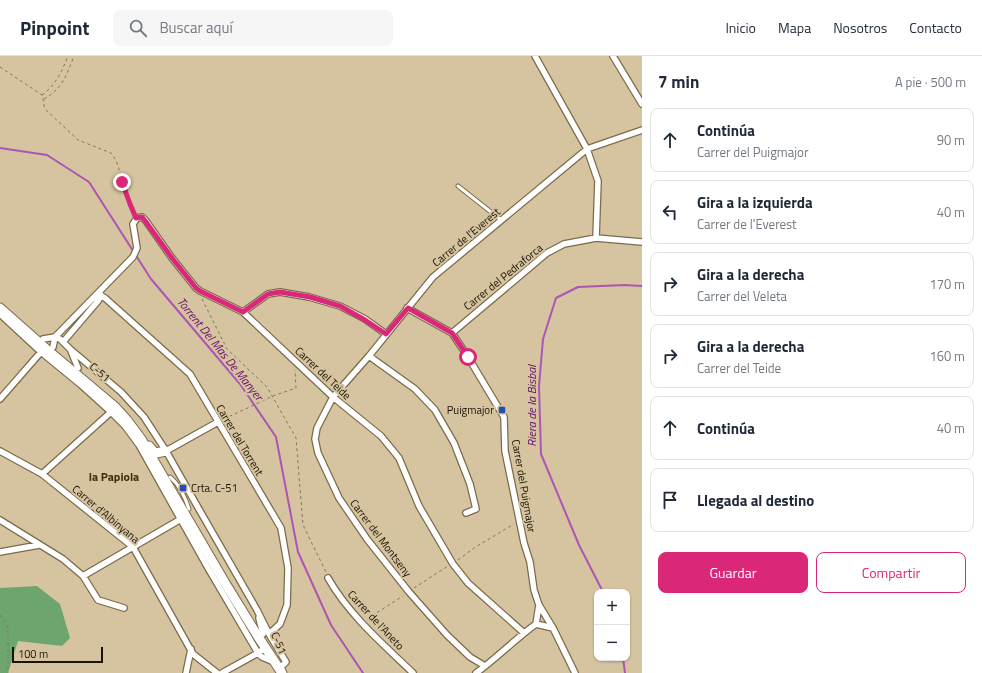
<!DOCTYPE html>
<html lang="es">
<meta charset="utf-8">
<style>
body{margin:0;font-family:"Titillium Web",sans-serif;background:#f6f6f7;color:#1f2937}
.controls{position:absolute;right:12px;bottom:12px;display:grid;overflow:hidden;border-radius:8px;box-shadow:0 1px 3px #0004}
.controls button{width:36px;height:36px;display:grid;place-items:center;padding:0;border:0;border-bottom:1px solid #e0e1e3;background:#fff;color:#1f2937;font:20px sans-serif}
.scale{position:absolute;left:12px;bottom:10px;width:91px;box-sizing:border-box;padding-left:4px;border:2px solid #1a1306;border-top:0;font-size:11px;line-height:14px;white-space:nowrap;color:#1a1306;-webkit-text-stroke:3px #d6c4a0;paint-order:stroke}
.stop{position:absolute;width:12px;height:12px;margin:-9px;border:3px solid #db2777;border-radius:50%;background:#fff}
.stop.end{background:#db2777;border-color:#fff;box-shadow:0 1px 4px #0008}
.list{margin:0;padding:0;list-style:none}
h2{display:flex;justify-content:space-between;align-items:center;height:52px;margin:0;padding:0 16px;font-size:17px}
h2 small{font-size:13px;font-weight:400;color:#747a83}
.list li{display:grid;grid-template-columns:26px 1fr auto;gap:12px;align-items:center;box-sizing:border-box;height:64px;margin:0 8px 8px;padding:0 8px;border:1px solid #e0e1e3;border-radius:8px}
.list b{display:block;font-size:15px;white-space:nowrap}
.list p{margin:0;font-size:13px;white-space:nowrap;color:#747a83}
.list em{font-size:13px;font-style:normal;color:#747a83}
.actions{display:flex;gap:8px;padding:12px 16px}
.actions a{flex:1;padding:9px 0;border:1px solid #db2777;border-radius:8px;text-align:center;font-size:14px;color:#db2777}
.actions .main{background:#db2777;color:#fff}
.icon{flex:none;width:22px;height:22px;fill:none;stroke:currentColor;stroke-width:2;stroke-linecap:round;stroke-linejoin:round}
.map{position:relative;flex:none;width:642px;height:617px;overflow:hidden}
header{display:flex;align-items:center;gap:24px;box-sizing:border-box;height:56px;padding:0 20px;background:#fff;border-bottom:1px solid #e0e1e3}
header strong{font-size:19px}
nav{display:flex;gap:22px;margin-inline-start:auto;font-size:14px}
.search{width:280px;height:36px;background:#f6f6f7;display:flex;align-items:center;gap:10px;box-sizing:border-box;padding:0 14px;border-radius:8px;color:#747a83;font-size:15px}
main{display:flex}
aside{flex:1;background:#fff}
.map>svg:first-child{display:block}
.green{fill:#6ca66e}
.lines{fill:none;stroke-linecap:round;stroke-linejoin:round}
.stream{stroke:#ad55b4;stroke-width:2}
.service-casing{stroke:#7b6b4a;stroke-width:5}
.minor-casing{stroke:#7b6b4a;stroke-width:8}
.primary-casing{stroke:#7b6b4a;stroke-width:11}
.path{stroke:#83765c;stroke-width:1;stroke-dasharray:3 3;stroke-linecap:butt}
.service{stroke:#fff;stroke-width:3}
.minor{stroke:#fff;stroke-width:5.5}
.primary{stroke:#fff;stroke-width:9}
.route{stroke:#db2777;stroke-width:5}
.poi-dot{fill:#234bb9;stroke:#d6c4a0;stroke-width:1.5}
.labels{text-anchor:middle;stroke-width:4;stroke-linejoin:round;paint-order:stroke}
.street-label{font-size:11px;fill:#1a1306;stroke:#d6c4a0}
.poi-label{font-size:11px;fill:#1a1306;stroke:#d6c4a0;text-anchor:end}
.water-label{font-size:12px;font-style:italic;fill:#640f6b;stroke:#d6c4a0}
.neighbourhood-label{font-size:12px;font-weight:bold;fill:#3d2e0d;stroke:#d6c4a0}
</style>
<header>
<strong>Pinpoint</strong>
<div class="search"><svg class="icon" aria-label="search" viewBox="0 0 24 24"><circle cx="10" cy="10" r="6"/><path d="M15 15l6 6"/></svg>Buscar aquí</div>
<nav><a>Inicio</a><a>Mapa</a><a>Nosotros</a><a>Contacto</a></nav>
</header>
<main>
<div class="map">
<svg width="642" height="617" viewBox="0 0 642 617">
<rect width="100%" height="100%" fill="#d6c4a0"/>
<path class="green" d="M37 530 60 548 70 582 62 590 18 585 8 617H0V532Z"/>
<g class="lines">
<path class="stream" d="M0 92 47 99 89 126 151 223 240 328 276 381 298 496 331 569 363 617
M603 536 579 489 541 398 539 330 543 283 556 242 578 231 625 229 642 230
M623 602 625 617"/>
<g class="service-casing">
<path id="service" d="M458 130 501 164
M170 421C180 429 185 441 189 453"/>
</g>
<g class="minor-casing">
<path id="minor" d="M535 0 587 93 598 125 596 182
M613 0 642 48
M94 242 101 240 105 242 190 318 281 472 288 512 287 549 280 568 269 578
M407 252 452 277 468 301 504 361 505 395 524 487 530 506 534 534 539 549 553 572 575 617
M243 256 268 238 280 236 309 241 340 250 365 263 386 278
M0 258 41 296 80 328 111 356 125 370 139 389 208 512 258 597 262 601 274 606
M452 277 547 197 564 188 596 182 642 186
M55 281 133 201 137 192 133 168 137 162 142 161 146 165 172 202 196 232 200 235 243 256 333 341 381 380 399 402 419 450 453 508 468 527 524 577
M43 283 55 281 60 283 70 293 121 336 144 361 166 395 200 455 257 554 269 578 286 606 280 612
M63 286 98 245 101 239
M53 291 55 281
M71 295 78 312
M369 300 415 333 435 354 454 387 470 428 476 453 466 457
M0 343 41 296
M0 395 42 418 133 491 193 598 217 617
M166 395 218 366
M42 418 111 356
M0 464 63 503 83 520 98 544 124 552
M0 496 39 489
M83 520 181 463
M328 522C349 559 383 588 413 617
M259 562 263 578
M536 568 553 572
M485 610 470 601 447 579 409 536 367 483 339 442 318 397 315 383 317 372 333 341 369 300 433 221 587 93 642 74
M186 617 191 593
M222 617 258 597 265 592
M476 617C497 602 515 583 536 568L539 549"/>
</g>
<g class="primary-casing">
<path id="primary" d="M0 252 52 298 115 351 126 363 141 383 225 527 257 579 282 617
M149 390 153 395 156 397 166 395"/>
</g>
<path class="path" d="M0 11 42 39C44 44 43 48 45 53L78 84 111 97 116 104 130 148 134 158
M42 39C56 29 62 15 68 0
M44 43C63 32 66 20 74 0
M202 243 227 293 267 331 296 382 303 469 326 516
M224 363 273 340 296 332 295 314
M458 504 474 492 514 468
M414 532 448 510
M0 559 8 571V617
M367 563 403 540"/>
<use href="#service" class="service"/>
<use href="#minor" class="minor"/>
<use href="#primary" class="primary"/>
</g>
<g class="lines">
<path class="route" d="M122 126 130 148 136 162 142 161 146 166 172 202 196 232 200 235 243 256 268 238 280 236 310 241 340 250 365 264 386 278 408 252 452 277 468 301"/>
</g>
<g class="poi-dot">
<rect x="498" y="350" width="8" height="8" rx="2"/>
<rect x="179" y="428" width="8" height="8" rx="2"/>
</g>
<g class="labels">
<g class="street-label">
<text transform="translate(466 181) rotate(-40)" y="4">Carrer de l'Everest</text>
<text transform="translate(503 221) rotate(-39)" y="4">Carrer del Pedraforca</text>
<text transform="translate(100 316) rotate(40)" y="4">C-51</text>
<text transform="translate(323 317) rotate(43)" y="4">Carrer del Teide</text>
<text transform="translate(240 384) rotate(59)" y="4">Carrer del Torrent</text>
<text transform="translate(524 430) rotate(80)" y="4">Carrer del Puigmajor</text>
<text transform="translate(106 458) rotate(40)" y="4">Carrer d'Albinyana</text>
<text transform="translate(381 482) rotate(53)" y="4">Carrer del Montseny</text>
<text transform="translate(376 564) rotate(47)" y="4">Carrer de l'Aneto</text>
<text transform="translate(279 587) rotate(67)" y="4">C-51</text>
</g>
<g class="poi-label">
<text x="494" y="358">Puigmajor</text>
<text x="191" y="436" text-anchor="start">Crta. C-51</text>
</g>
<g class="water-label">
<text transform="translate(220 293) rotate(51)" y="4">Torrent Del Mas De Manyer</text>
<text transform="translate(532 350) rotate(-90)" y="4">Riera de la Bisbal</text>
</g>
<g class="neighbourhood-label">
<text x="114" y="425">la Papiola</text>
</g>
</g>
</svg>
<div class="controls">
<button>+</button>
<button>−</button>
</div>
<div class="scale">100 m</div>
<div class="stop" style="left:468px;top:301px"></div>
<div class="stop end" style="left:122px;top:126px"></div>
</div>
<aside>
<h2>7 min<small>A pie · 500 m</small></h2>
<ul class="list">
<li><svg class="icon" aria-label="ahead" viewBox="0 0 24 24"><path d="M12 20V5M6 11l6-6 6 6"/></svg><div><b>Continúa</b><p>Carrer del Puigmajor</p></div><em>90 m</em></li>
<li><svg class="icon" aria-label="left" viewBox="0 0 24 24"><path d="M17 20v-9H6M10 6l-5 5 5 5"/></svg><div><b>Gira a la izquierda</b><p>Carrer de l'Everest</p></div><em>40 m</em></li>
<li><svg class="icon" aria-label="right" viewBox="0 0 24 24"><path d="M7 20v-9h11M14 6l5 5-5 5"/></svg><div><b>Gira a la derecha</b><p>Carrer del Veleta</p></div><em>170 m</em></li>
<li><svg class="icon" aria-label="right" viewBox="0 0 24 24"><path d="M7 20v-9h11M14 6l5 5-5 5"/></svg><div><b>Gira a la derecha</b><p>Carrer del Teide</p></div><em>160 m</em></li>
<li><svg class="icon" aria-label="ahead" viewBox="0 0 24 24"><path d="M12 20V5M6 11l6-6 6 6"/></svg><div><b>Continúa</b></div><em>40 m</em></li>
<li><svg class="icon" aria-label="arrive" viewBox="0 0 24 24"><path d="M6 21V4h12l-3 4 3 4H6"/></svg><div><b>Llegada al destino</b></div></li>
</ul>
<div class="actions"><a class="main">Guardar</a><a>Compartir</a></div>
</aside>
</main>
